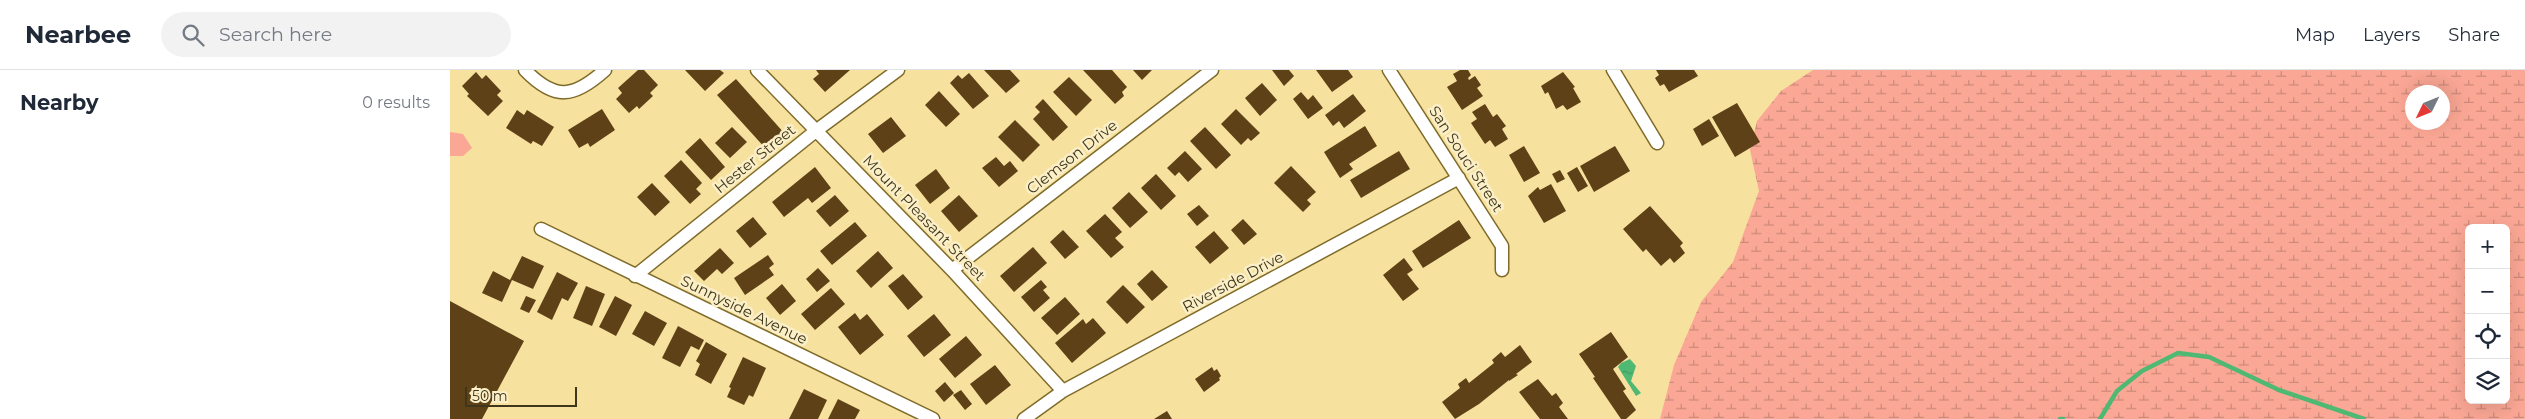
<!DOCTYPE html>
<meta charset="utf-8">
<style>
body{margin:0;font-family:Montserrat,sans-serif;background:#f2f2f3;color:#1f2937}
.controls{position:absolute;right:15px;bottom:15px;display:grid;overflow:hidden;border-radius:8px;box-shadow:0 5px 20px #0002}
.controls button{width:45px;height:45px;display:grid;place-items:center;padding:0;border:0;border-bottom:1px solid #e0e1e3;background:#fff;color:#1f2937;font:25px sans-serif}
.compass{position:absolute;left:1955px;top:15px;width:45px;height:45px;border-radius:50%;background:#fff;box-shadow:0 5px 20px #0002;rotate:227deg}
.scale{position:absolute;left:15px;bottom:12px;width:112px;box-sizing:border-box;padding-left:5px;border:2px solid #3f361b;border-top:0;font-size:14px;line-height:18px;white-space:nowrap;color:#3f361b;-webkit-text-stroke:4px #fbefc8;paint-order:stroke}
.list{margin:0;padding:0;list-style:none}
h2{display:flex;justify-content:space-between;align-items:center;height:65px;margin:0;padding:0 20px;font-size:21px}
h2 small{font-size:16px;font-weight:400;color:#747a83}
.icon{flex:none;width:28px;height:28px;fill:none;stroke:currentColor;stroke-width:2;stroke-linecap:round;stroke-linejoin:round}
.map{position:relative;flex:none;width:2075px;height:349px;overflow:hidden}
header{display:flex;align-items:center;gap:30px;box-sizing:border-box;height:70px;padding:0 25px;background:#fff;border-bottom:1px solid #e0e1e3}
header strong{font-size:24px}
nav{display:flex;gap:28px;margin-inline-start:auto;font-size:18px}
.search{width:350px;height:45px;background:#f2f2f3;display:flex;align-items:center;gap:12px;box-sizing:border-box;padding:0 18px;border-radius:28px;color:#747a83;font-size:19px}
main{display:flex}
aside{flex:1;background:#fff}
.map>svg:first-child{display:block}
.green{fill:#fba795}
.wetland{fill:url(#wetland-marsh);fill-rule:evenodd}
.water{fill:url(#water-ripples)}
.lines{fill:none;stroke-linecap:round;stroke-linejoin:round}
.stream{stroke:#4fb873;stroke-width:4.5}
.building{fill:#5e4117}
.street-casing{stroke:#7f6b2a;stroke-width:15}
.street{stroke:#fff;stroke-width:12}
.labels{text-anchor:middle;stroke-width:5;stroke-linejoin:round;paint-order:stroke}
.street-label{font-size:15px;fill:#3f361b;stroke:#fbefc8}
</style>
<header>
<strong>Nearbee</strong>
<div class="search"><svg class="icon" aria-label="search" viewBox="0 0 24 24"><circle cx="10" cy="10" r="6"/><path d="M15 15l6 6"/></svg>Search here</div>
<nav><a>Map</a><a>Layers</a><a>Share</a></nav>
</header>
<main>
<aside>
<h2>Nearby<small>0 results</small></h2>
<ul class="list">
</ul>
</aside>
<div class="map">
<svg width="2075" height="349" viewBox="0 0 2075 349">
<defs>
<pattern id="wetland-marsh" width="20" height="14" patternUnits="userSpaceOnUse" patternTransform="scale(1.25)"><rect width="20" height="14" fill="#fba795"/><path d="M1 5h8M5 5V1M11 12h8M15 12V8" fill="none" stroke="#cd8979"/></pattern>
<pattern id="water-ripples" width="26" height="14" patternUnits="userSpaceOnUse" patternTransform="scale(1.25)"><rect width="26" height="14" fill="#4fb873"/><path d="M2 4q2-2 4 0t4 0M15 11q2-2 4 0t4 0" fill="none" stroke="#43965e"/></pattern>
</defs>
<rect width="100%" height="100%" fill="#f6e19e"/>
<path class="green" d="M0 62 13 64 22 78 13 86H0Z"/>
<path class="wetland" d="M1363 0H2075V349H1210L1224 295 1251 232 1283 192 1309 121 1300 80 1307 51 1331 21ZM1962 22H1992V52H1962ZM2019 158H2056V330H2019Z"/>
<path class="water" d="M1180 289 1186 296 1181 311 1191 323 1186 326 1168 297 1171 293Z"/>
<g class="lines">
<path class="stream" d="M1610 349H1613
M1650 349 1667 321 1692 301 1728 283 1759 287 1829 320 1914 349"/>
</g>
<path class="building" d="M188 0H194L208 15 200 23 203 26 189 39 187 36 179 43 166 29 172 23 168 18Z
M235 0H270L274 3 255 21Z
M366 0H400L375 22 363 9 369 4Z
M534 0H560L570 11 556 23Z
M633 0H662L677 17 672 22 674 26 665 34Z
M683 0H702L692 10Z
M822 0H839L844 6 834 16Z
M866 0H898L903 7 882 22Z
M1010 0H1018L1021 5 1018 8 1019 10 1025 6 1031 15 1027 18 1033 26 1012 40 997 17 1007 11 1003 4Z
M1206 0H1244L1248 6 1219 22 1214 14 1210 16 1205 8 1209 5Z
M26 2 32 9 36 5 51 21 47 25 53 31 38 46 17 26 19 24 12 16Z
M1113 2 1125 17 1123 18 1131 32 1117 40 1113 35 1106 39 1098 22 1095 24 1091 16Z
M519 3 539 26 523 39 500 13 508 5 512 9Z
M619 7 642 30 626 46 603 22Z
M286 9 335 64 317 80 267 25Z
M812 13 827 30 810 46 795 28Z
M489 21 510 44 496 57 475 35Z
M851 22 858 30 863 25 873 38 858 49 843 29Z
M903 24 916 41 894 58 889 51 883 56 875 45Z
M593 29 618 57 603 71 583 49 590 42 585 37Z
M1287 33 1310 72 1285 87 1262 47Z
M1035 34 1043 47 1047 44 1056 56 1052 59 1058 69 1045 77 1040 70 1035 74 1021 53 1027 49 1022 42Z
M152 39 165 60 140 77 138 73 129 78 118 60Z
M786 39 810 63 801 71 798 68 791 75 771 54Z
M67 40 74 45 77 40 104 57 92 76 83 71 81 74 56 58Z
M441 47 456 66 433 83 418 64Z
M1259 49 1269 66 1252 76 1243 59Z
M565 50 590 75 573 92 548 67Z
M915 56 927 76 899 94 903 99 890 108 874 82Z
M282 57 297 72 280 88 265 73Z
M755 57 781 85 766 99 740 71Z
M250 68 275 97 261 110 235 82Z
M1074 76 1090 103 1074 112 1059 85Z
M1165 76 1180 101 1144 122 1130 96Z
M735 81 752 99 738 112 729 102 725 106 717 98Z
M949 81 960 99 911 128 900 110Z
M546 87 554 96 560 91 568 101 549 117 532 98Z
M231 90 252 113 246 119 251 124 240 134 214 106Z
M841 96 866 122 857 130 861 134 853 142 824 113Z
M365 97 381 118 362 133 358 128 334 147 322 132Z
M1127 97 1138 116 1128 122 1117 103Z
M486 99 500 118 480 134 465 115Z
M1110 100 1115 109 1107 113 1102 104Z
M706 104 726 126 711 140 691 118Z
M202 113 220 132 205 146 187 127Z
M1101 114 1116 141 1094 153 1078 126 1088 117 1090 120Z
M679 122 698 142 680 158 662 138Z
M385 125 399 141 380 157 366 141Z
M509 125 528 146 509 162 491 141Z
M749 135 759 146 747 156 737 144Z
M1200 136 1233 173 1230 176 1235 183 1224 193 1220 188 1211 196 1196 179 1193 182 1173 159Z
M655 144 672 162 665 168 674 177 661 188 636 161Z
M303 147 317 164 300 178 286 161Z
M793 149 807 164 794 175 781 160Z
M1009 150 1021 168 973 198 962 181Z
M405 152 417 166 382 195 370 181Z
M613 160 629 177 615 189 600 172Z
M764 161 779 178 760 194 745 177Z
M583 177 597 193 564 222 550 206Z
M270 178 284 193 272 204 267 199 254 211 244 201Z
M428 181 443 198 421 218 406 201Z
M318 185 324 194 319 198 324 205 295 225 284 208Z
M72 186 94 196 83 219 62 210 52 232 32 223 43 201 60 210Z
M954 188 963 200 957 204 969 219 953 231 933 205Z
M368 198 380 211 367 222 356 209Z
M702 200 718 217 702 231 687 214Z
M107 202 128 213 118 231 112 228 102 250 87 242Z
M453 204 473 227 458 240 438 216Z
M591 210 597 217 593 220 600 228 584 242 571 227Z
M332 214 346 231 330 245 316 228Z
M673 215 695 237 677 254 656 232Z
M136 216 155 224 142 256 123 248Z
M381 218 395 234 365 260 351 244Z
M76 226 86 230 79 243 70 239Z
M165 226 182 235 166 266 149 257Z
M615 227 630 244 607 265 591 248Z
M0 231 74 271 32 349H0Z
M195 241 217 253 204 276 182 264Z
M405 243 410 250 417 244 434 265 410 285 388 257Z
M484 244 501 265 474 287 457 266Z
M643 248 656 263 622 293 605 273 633 249 636 254Z
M228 256 254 270 249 280 241 276 230 297 212 288Z
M1161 262 1178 287 1163 299 1176 319 1173 321 1186 340 1176 349H1171L1143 308 1145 307 1129 284Z
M516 266 532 285 505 308 489 289Z
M256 272 277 284 261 314 245 305 250 294 246 291Z
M1070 275 1082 292 1066 304 1068 305 1059 311V310L1029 334 1005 349 992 332 1010 318 1008 314 1016 308 1019 313 1044 293 1042 290 1051 282 1055 287Z
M293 287 316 298 303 327 299 325 294 335 277 327 281 318 279 317Z
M545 295 561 315 536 335 520 314Z
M762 297 764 301 767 299 771 306 769 308 770 310 754 322 745 309Z
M1088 309 1102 326 1106 323 1113 333 1109 337 1118 349H1090L1069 322Z
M495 312 504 323 494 332 485 321Z
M354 319 377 330 368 349H339Z
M511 320 522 334 515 340 503 325Z
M388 329 410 340 405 349H378Z
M717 341 722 349H704Z"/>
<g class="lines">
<g class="street-casing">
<path id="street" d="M75 0C105 31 124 28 155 0
M307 0 502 200 613 321
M939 0 1052 176V200
M1163 0 1207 73
M91 159 483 349
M502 200 762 0
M185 206 367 60 448 0
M574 349 613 321 1009 108"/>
</g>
<use href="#street" class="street"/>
</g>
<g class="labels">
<g class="street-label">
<text transform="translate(622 87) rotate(-38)" y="5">Clemson Drive</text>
<text transform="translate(305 89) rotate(-39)" y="5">Hester Street</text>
<text transform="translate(1016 89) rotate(57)" y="5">San Souci Street</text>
<text transform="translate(474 148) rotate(46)" y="5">Mount Pleasant Street</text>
<text transform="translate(783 212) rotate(-28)" y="5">Riverside Drive</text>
<text transform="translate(294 240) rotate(26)" y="5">Sunnyside Avenue</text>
</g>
</g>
</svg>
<div class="controls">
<button>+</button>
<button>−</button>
<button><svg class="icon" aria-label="locate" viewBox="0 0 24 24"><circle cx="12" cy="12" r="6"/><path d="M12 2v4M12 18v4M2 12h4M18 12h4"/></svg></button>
<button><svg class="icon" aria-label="layers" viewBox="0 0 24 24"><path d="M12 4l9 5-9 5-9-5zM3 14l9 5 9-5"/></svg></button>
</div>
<svg class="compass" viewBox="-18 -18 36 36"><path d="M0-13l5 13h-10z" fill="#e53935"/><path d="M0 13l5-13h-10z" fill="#747a83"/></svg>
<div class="scale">50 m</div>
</div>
</main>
